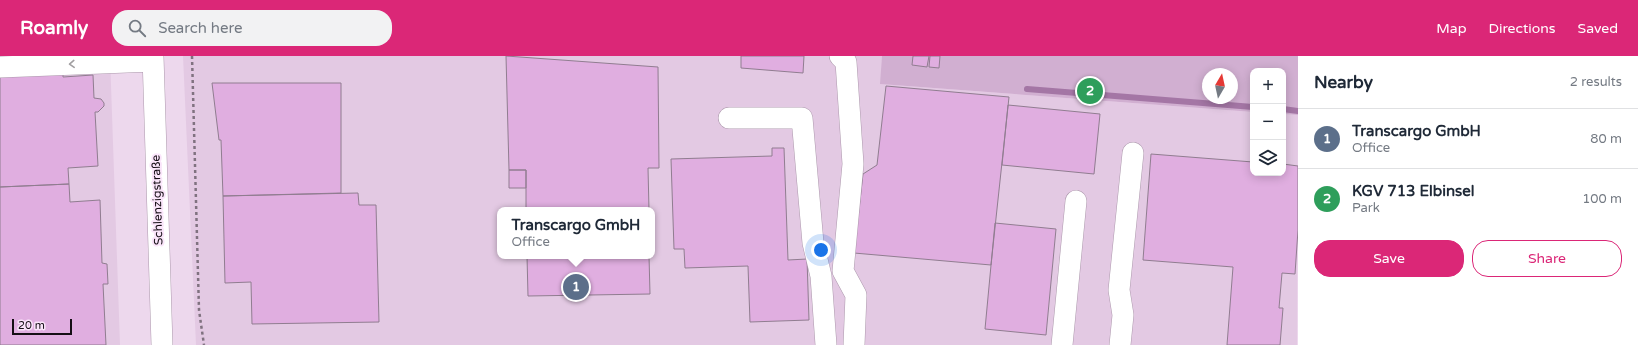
<!DOCTYPE html>
<meta charset="utf-8">
<style>
body{margin:0;font-family:"Varela Round",sans-serif;background:#f2f2f3;color:#1f2937}
.controls{position:absolute;right:12px;top:12px;display:grid;overflow:hidden;border-radius:8px;box-shadow:0 2px 10px #0003}
.controls button{width:36px;height:36px;display:grid;place-items:center;padding:0;border:0;border-bottom:1px solid #e0e1e3;background:#fff;color:#1f2937;font:20px sans-serif}
.compass{position:absolute;left:1202px;top:12px;width:36px;height:36px;border-radius:50%;background:#fff;box-shadow:0 2px 10px #0003;rotate:9deg}
.scale{position:absolute;left:12px;bottom:10px;width:60px;box-sizing:border-box;padding-left:4px;border:2px solid #150e15;border-top:0;font-size:11px;line-height:14px;white-space:nowrap;color:#150e15;-webkit-text-stroke:3px #fae5fa;paint-order:stroke}
.you{position:absolute;left:821px;top:194px;width:14px;height:14px;margin:-10px;border:3px solid #fff;border-radius:50%;background:#1a73e8;box-shadow:0 0 0 6px #1a73e833}
.badge{display:grid;place-items:center;width:26px;height:26px;border-radius:50%;background:#db2777;color:#fff;font-size:13px;font-weight:700}
.pin{position:absolute;translate:-50% -50%;border:2px solid #fff;box-shadow:0 1px 4px #0006}
.popup{position:absolute;left:497px;top:151px;width:158px;height:52px;box-sizing:border-box;display:grid;place-content:center;border-radius:8px;background:#fff;filter:drop-shadow(0 1px 3px #0005);font-size:13px;white-space:nowrap;color:#747a83}
.popup b{font-size:15px;color:#1f2937}
.popup::after{content:'';position:absolute;left:50%;top:100%;margin-left:-8px;border:8px solid transparent;border-top-color:#fff}
.list{margin:0;padding:0;list-style:none}
h2{display:flex;justify-content:space-between;align-items:center;height:52px;margin:0;padding:0 16px;font-size:17px}
h2 small{font-size:13px;font-weight:400;color:#747a83}
.list li{display:grid;grid-template-columns:26px 1fr auto;gap:12px;align-items:center;box-sizing:border-box;height:60px;padding:0 16px;border-top:1px solid #e0e1e3}
.list b{display:block;font-size:15px;white-space:nowrap}
.list p{margin:0;font-size:13px;white-space:nowrap;color:#747a83}
.list em{font-size:13px;font-style:normal;color:#747a83}
.actions{display:flex;gap:8px;padding:12px 16px}
.actions a{flex:1;padding:9px 0;border:1px solid #db2777;border-radius:16px;text-align:center;font-size:14px;color:#db2777}
.actions .main{background:#db2777;color:#fff}
.icon{flex:none;width:22px;height:22px;fill:none;stroke:currentColor;stroke-width:2;stroke-linecap:round;stroke-linejoin:round}
.map{position:relative;flex:none;width:1298px;height:289px;overflow:hidden}
header{display:flex;align-items:center;gap:24px;box-sizing:border-box;height:56px;padding:0 20px;background:#db2777;color:#fff}
header strong{font-size:19px}
nav{display:flex;gap:22px;margin-inline-start:auto;font-size:14px}
.search{width:280px;height:36px;background:#f2f2f3;display:flex;align-items:center;gap:10px;box-sizing:border-box;padding:0 14px;border-radius:16px;color:#747a83;font-size:15px}
main{display:flex}
aside{flex:1;background:#fff}
.map>svg:first-child{display:block}
.built{fill:#e3c9e3;fill-rule:evenodd}
.green{fill:#d1afd1;fill-rule:evenodd}
.lines{fill:none;stroke-linecap:round;stroke-linejoin:round}
.stream{stroke:#a476a5;stroke-width:6}
.building{fill:#e0aee0;stroke:#907d90}
.minor-casing{stroke:#ac98ac;stroke-width:22}
.path{stroke:#807280;stroke-width:2.5;stroke-dasharray:3 3;stroke-linecap:butt}
.minor{stroke:#fff;stroke-width:21}
.oneway{stroke:#a19fa1}
.labels{text-anchor:middle;stroke-width:4;stroke-linejoin:round;paint-order:stroke}
.street-label{font-size:12px;fill:#150e15;stroke:#fae5fa}
</style>
<header>
<strong>Roamly</strong>
<div class="search"><svg class="icon" aria-label="search" viewBox="0 0 24 24"><circle cx="10" cy="10" r="6"/><path d="M15 15l6 6"/></svg>Search here</div>
<nav><a>Map</a><a>Directions</a><a>Saved</a></nav>
</header>
<main>
<div class="map">
<svg width="1298" height="289" viewBox="0 0 1298 289">
<rect width="100%" height="100%" fill="#edd8ed"/>
<path class="built" d="M0 0H110L120 289H0Z
M183 0H882L881 28 1253 56V117H1283V58L1298 59 1297 289H196ZM500 154H652V200H500Z"/>
<path class="green" d="M882 0H1298V59L1283 58V15H1253V56L880 28ZM1208 18H1232V42H1208Z"/>
<g class="lines">
<path class="stream" d="M1027 33 1253 51
M1283 53 1298 55"/>
</g>
<path class="building" d="M506 0 658 11 659 112H648L649 154H526V114H509Z
M741 0H804L803 17 741 12Z
M913 0H929L927 11 912 9Z
M930 0H940L939 12 929 11Z
M63 16V21L93 19 94 42 101 43 104 47V50L98 56H95L98 110 68 112 69 128 0 131V19Z
M212 27H341V137L223 140 221 84H219Z
M886 30 1009 41 991 209 854 197 863 118 877 109Z
M1008 49 1100 58 1094 118 1002 109Z
M772 92H784L788 204 807 203 809 264 750 266 748 210 685 212 684 193H674L671 103 772 100Z
M1151 98 1253 106V117H1283V108L1298 110V174L1295 218 1282 217 1279 252H1283L1280 289H1227L1233 211 1143 204Z
M509 114H526V132H509Z
M69 128 70 146 100 144 102 207 107 208 108 228H103L106 289H0V131Z
M358 137 359 149H376L379 266 252 268 251 226 225 227 223 140Z
M995 167 1056 173 1046 279 985 273Z
M527 200H649L650 238 528 240Z"/>
<g class="lines">
<g class="minor-casing">
<path id="minor" d="M153 0 162 289
M840 0 846 6 853 108 843 215 856 239 854 289
M0 11 153 5
M729 62H802L813 187 821 220 826 289
M1062 289 1076 145
M1120 289 1123 259 1119 234 1133 97"/>
</g>
<path class="path" d="M192 0 199 254 204 289"/>
<use href="#minor" class="minor"/>
</g>
<defs><path id="oneway-chevron" d="M-2-3.5L2.5 0L-2 3.5" fill="none" stroke-width="1.6" stroke-linecap="round" stroke-linejoin="round"/></defs>
<use class="oneway" href="#oneway-chevron" transform="translate(72 8) rotate(177)"/>
<g class="labels">
<g class="street-label">
<text transform="translate(157 144) rotate(-92)" y="4">Schlenzigstraße</text>
</g>
</g>
</svg>
<div class="controls">
<button>+</button>
<button>−</button>
<button><svg class="icon" aria-label="layers" viewBox="0 0 24 24"><path d="M12 4l9 5-9 5-9-5zM3 14l9 5 9-5"/></svg></button>
</div>
<svg class="compass" viewBox="-18 -18 36 36"><path d="M0-13l5 13h-10z" fill="#e53935"/><path d="M0 13l5-13h-10z" fill="#747a83"/></svg>
<div class="scale">20 m</div>
<div class="you"></div>
<div class="pin badge" style="left:576px;top:231px;background:#5c6f8a">1</div>
<div class="popup"><b>Transcargo GmbH</b>Office</div>
<div class="pin badge" style="left:1090px;top:35px;background:#2e9e5b">2</div>
</div>
<aside>
<h2>Nearby<small>2 results</small></h2>
<ul class="list">
<li><span class="badge" style="background:#5c6f8a">1</span><div><b>Transcargo GmbH</b><p>Office</p></div><em>80 m</em></li>
<li><span class="badge" style="background:#2e9e5b">2</span><div><b>KGV 713 Elbinsel</b><p>Park</p></div><em>100 m</em></li>
</ul>
<div class="actions"><a class="main">Save</a><a>Share</a></div>
</aside>
</main>
